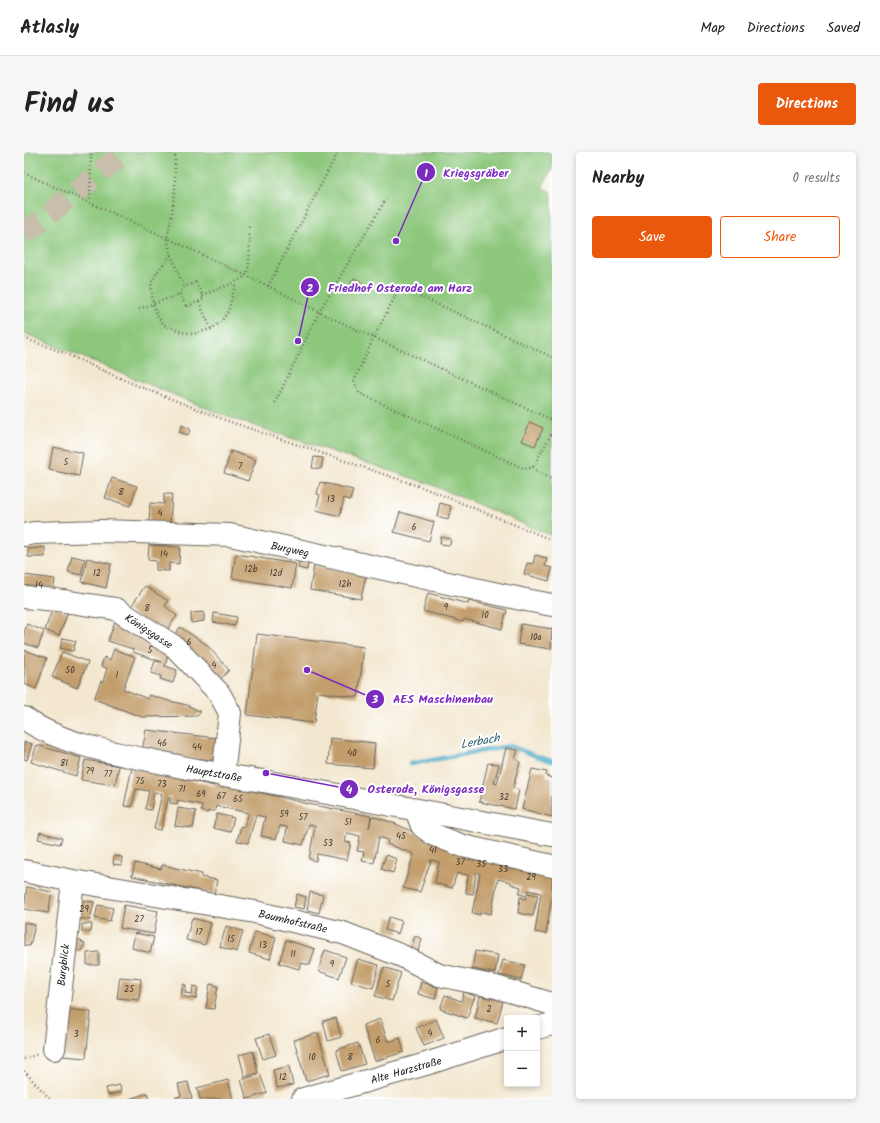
<!DOCTYPE html>
<meta charset="utf-8">
<style>
body{margin:0;font-family:Kalam,sans-serif;background:#f6f6f6;color:#222}
.controls{position:absolute;right:12px;bottom:12px;display:grid;overflow:hidden;border-radius:4px;box-shadow:0 2px 6px #0003}
.controls button{width:36px;height:36px;display:grid;place-items:center;padding:0;border:0;border-bottom:1px solid #e0e0e0;background:#fff;color:#222;font:20px sans-serif}
.list{margin:0;padding:0;list-style:none}
h2{display:flex;justify-content:space-between;align-items:center;height:52px;margin:0;padding:0 16px;font-size:17px}
h2 small{font-size:13px;font-weight:400;color:#767676}
.actions{display:flex;gap:8px;padding:12px 16px}
.actions a{flex:1;padding:9px 0;border:1px solid #ea580c;border-radius:4px;text-align:center;font-size:14px;color:#ea580c}
.actions .main{background:#ea580c;color:#fff}
.map{position:relative;flex:none;width:528px;height:947px;overflow:hidden;border-radius:4px}
header{display:flex;align-items:center;gap:24px;box-sizing:border-box;height:56px;padding:0 20px;background:#fff;border-bottom:1px solid #e0e0e0}
header strong{font-size:19px}
nav{display:flex;gap:22px;margin-inline-start:auto;font-size:14px}
.intro{display:flex;align-items:center;justify-content:space-between;box-sizing:border-box;height:96px;padding:0 24px}
h1{margin:0;font-size:28px}
.button{padding:10px 18px;border-radius:4px;background:#ea580c;color:#fff;font-size:14px;font-weight:700}
main{display:flex;gap:24px;padding:0 24px}
aside{flex:1;background:#fff;border-radius:4px;box-shadow:0 2px 6px #0003}
.map>svg:first-child{display:block}
.green{fill:#8cc77c;stroke:#54724c}
.lines{fill:none;stroke-linecap:round;stroke-linejoin:round}
.stream{stroke:#48abc8;stroke-width:4.5}
.building{fill:#c39e6c}
.major-tunnel{stroke:#c8beab;stroke-width:22;stroke-dasharray:22 11;stroke-linecap:butt}
.minor-casing{stroke:#67635b;stroke-width:24}
.path{stroke:#67635b;stroke-width:2.5;stroke-dasharray:1 3;stroke-linecap:butt}
.minor{stroke:#fff;stroke-width:22}
.labels{text-anchor:middle;stroke-width:4;stroke-linejoin:round;paint-order:stroke}
.number-label{font-size:9px;fill:#463c30}
.street-label{font-size:11px;fill:#1c1c1c;stroke:#fff}
.water-label{font-size:12px;font-style:italic;fill:#326472;stroke:#fff}
.leader{fill:none;stroke:#7b2cbf;stroke-width:1.5}
.callout-dot{fill:#7b2cbf;stroke:#fff;stroke-width:1.5}
.mark-label{font-size:12px;text-anchor:middle;font-weight:bold;fill:#fff}
.callout-label{font-size:12px;text-anchor:middle;font-weight:bold;fill:#7b2cbf;stroke:#fff;stroke-width:4;stroke-linejoin:round;paint-order:stroke}
</style>
<header>
<strong>Atlasly</strong>
<nav><a>Map</a><a>Directions</a><a>Saved</a></nav>
</header>
<div class="intro"><h1>Find us</h1><a class="button">Directions</a></div>
<main>
<div class="map">
<svg width="528" height="947" viewBox="0 0 528 947">
<rect width="100%" height="100%" fill="#fff"/>
<filter id="ink" filterUnits="userSpaceOnUse"><feTurbulence type="fractalNoise" baseFrequency=".025" numOctaves="2"/><feDisplacementMap in="SourceGraphic" scale="8" xChannelSelector="R" yChannelSelector="G"/><feConvolveMatrix kernelMatrix="1 2 1 2 8 2 1 2 1" color-interpolation-filters="sRGB"/></filter>
<filter id="wash" filterUnits="userSpaceOnUse"><feTurbulence type="fractalNoise" baseFrequency=".012" numOctaves="4" result="noise"/><feDisplacementMap in="SourceGraphic" scale="16" xChannelSelector="R" yChannelSelector="G"/><feGaussianBlur stdDeviation="0.9" result="paint"/><feColorMatrix in="noise" values="0 0 0 0 0 0 0 0 0 0 0 0 0 0 0 0 0 1.4 0 .05"/><feComposite in="paint" operator="in"/></filter>
<g filter="url(#wash)">
<rect width="100%" height="100%" fill="#f3e7cf"/>
<path class="green" d="M0 0H528V17L518 35 528 41V384L406 332 204 265 0 181Z"/>
<g class="lines">
<path class="stream" d="M386 612 486 594 512 604 528 609"/>
</g>
<g id="blocks">
<path class="building" d="M330 126 337 130 332 139 325 135Z
M506 270 519 276 511 294 498 289Z
M158 273 166 277 164 283 155 280Z
M29 295 59 301 55 324 25 318Z
M207 299 232 308 224 329 200 321Z
M290 305 299 306 297 317 288 316Z
M88 326 113 334 106 354 81 346Z
M296 330 329 338 326 348 320 346 316 364 292 358 296 343 293 342Z
M140 342H148L146 372 125 371 126 351 140 352Z
M416 351 427 354 424 367 413 364Z
M376 360 410 370 405 389 370 380Z
M417 385 427 387 426 393 416 392Z
M125 393 156 395 155 412 145 411V419L132 418V409L124 408Z
M21 395V405H4V397Z
M212 402 272 412 268 436 208 426Z
M511 403 523 406 521 414 528 416 525 429 500 422 503 411 509 412Z
M48 404 61 407 57 423 44 420Z
M276 404 285 406 283 418 274 416Z
M63 406 87 412 82 436 58 430Z
M290 413 342 423 337 447 286 438Z
M0 423 31 427 29 444 0 440Z
M121 434 144 449 141 454 153 464 140 482 104 459Z
M404 441 444 452 445 449 483 458 478 477 440 467 439 470 399 459Z
M29 455 44 460 35 484 21 478Z
M180 460V469L167 471V461Z
M190 461 213 465 211 474 189 470Z
M93 464 145 499 141 514 153 518 149 531 136 527 137 524 127 521 131 509 138 510 109 500V497L84 489Z
M3 472 20 479 14 496 0 491V481Z
M497 472 528 477 527 497 494 492Z
M156 475 183 493 205 518 194 530 148 487Z
M233 482 340 495 334 545 294 540 290 571 223 563Z
M39 486 52 489 49 499 36 496Z
M90 497 111 505 99 537 124 547 125 543 145 549 163 553 177 560 173 564 118 565 70 547 77 529 79 530 83 516 77 514 80 505 86 508Z
M0 498 23 506 12 537 0 532Z
M38 500 64 510 53 536 28 525Z
M122 578 193 586 190 608 153 605 118 599Z
M306 586 351 591 349 616 304 612Z
M0 590 8 592 3 608 0 607Z
M13 593 57 606 52 624 7 610Z
M482 596 494 598 491 607 496 610 489 636 495 638 491 657 455 650 464 611 475 612 470 631 473 632Z
M61 608 95 614 91 633 57 628Z
M108 615 190 634 191 630 289 653 347 664 345 676 348 664 370 671 404 687 528 716V742L522 782 511 780 517 741 504 738 503 741 514 743 509 764 494 761 496 745 502 747 503 744 495 742 497 735 487 732V730L474 727 467 762 457 760 456 763 448 761 456 722 452 720 449 742 442 741 444 723 433 721 428 736 411 731 415 710 407 708 396 740 379 736 390 702 363 692 364 688 355 685 350 711 338 709 340 700 333 699 336 684 323 681 321 690 327 691 323 708 293 702 292 709 285 707 291 674 285 672 279 693 261 689 263 675 256 674 252 687 237 684 241 665 232 663 224 691 213 689 217 674 220 675 225 661 192 654 191 659H184V661L177 659 178 653 154 648 153 652 146 651 147 645 145 644 137 678 130 677 138 642 130 640 127 658 121 657 125 639 112 637 108 655 100 654Z
M508 617 523 620 522 624 528 626V665L498 657Z
M154 656 172 659 169 676 151 674Z
M193 662 210 666 206 680 189 676Z
M16 680 38 686 36 692 14 687Z
M362 703 373 707 369 721 357 717Z
M90 704 98 705 97 713 89 712Z
M111 711 137 717 138 713 178 722 177 725 193 728 190 742 108 724Z
M3 735 28 740 24 761 0 757Z
M286 740 299 743 295 761 283 758Z
M273 742 282 745 280 757 270 755Z
M53 747 70 750 66 768 50 765Z
M74 753 89 756 86 769 71 766Z
M100 753 134 759 130 782 96 776Z
M365 765 378 769 374 782 361 778Z
M168 766 187 771 181 793 162 788Z
M0 770 11 773 6 794 0 793Z
M58 772H68L67 780H58Z
M202 774 219 779 213 800 196 795Z
M231 780 252 785 246 807 225 801Z
M111 781 130 785 126 801 108 796Z
M49 784 61 792 56 800 44 792Z
M391 784 398 787 394 799 387 797Z
M262 788 291 797 286 813 277 811 275 817 255 811Z
M301 798 322 805 315 826 294 819Z
M451 799 474 803 471 821 448 817Z
M75 800V813H63V801Z
M334 807 355 813 349 836 327 830Z
M479 808 501 813 497 828 475 823Z
M360 815 377 821 368 849 351 844Z
M96 825 117 827 115 848 93 846Z
M397 830 414 835 411 847 394 842Z
M159 832 162 833 161 841 168 842 169 834 174 835 172 847 157 844Z
M186 832 194 834 190 857 182 856Z
M440 840 451 844 443 866 416 857 421 843 437 849Z
M456 844 479 849 473 871 451 866Z
M42 857 67 860 62 906 38 904Z
M312 866 317 885 304 889 299 869Z
M356 867 364 890 376 886 380 900 351 909 339 873Z
M412 867 420 886 400 894 392 876Z
M294 881 306 922 282 929 270 888Z
M245 882 252 903 239 907 232 886Z
M334 891 341 912 318 919 312 898Z
M229 899 234 921 221 925 215 903Z
M265 914 269 933 253 936 249 918Z
M236 922 243 941 223 947 217 928Z
M204 928 209 947H176L173 936Z
M164 930 168 947H148L157 944 154 932Z
M96 933 97 940 84 943 82 936Z
M123 941 125 947H105Z"/>
</g>
</g>
<g filter="url(#ink)">
<use href="#blocks" fill-opacity="0" stroke="#67635b" stroke-width="1"/>
<g class="lines">
<path class="major-tunnel" d="M0 82 101 0"/>
<g class="minor-casing">
<path id="minor" d="M0 383 10 381 78 379 206 383 497 447 528 453
M0 445 33 448 92 457 151 495 195 541 206 561 199 624
M0 566C34 591 89 601 130 609 166 617 202 624 239 629L528 683
M392 658 398 674 410 683 439 694 528 714
M0 719 49 729 231 760 319 781 378 804 415 823 472 835 528 852
M513 876 528 872
M30 897 49 729
M279 947 402 912 483 886"/>
</g>
<path class="path" d="M151 0V38L147 68 143 86 147 103 160 135
M0 21 143 86 244 134 295 160 528 268
M66 51 67 0
M147 103 134 119 127 131 129 152 133 163 140 173 158 180 169 182 187 177 196 171 204 160 212 130
M172 130 180 147 162 155 156 142 160 135Z
M244 134 314 0
M178 143C188 139 214 131 221 124 228 115 225 86 225 74
M175 150 188 179
M115 157 156 142
M0 186 40 201 107 231 201 268 403 337 528 388
M528 205 376 135 350 185 330 229 335 241 501 317 509 315 528 281
M251 251 295 160 362 47
M509 315 513 320 528 327
M0 907 14 902
M0 919 26 947"/>
<use href="#minor" class="minor"/>
</g>
</g>
<g class="labels">
<g class="number-label">
<text x="42" y="313">5</text>
<text x="216" y="317">7</text>
<text x="97" y="343">8</text>
<text x="307" y="350">13</text>
<text x="136" y="364">4</text>
<text x="390" y="378">6</text>
<text x="140" y="405">14</text>
<text x="227" y="420">12b</text>
<text x="73" y="424">12</text>
<text x="252" y="424">12d</text>
<text x="321" y="435">12h</text>
<text x="15" y="436">14</text>
<text x="422" y="458">9</text>
<text x="123" y="459">8</text>
<text x="461" y="466">10</text>
<text x="512" y="488">10a</text>
<text x="165" y="493">6</text>
<text x="126" y="501">5</text>
<text x="190" y="516">4</text>
<text x="46" y="521">50</text>
<text x="93" y="526">1</text>
<text x="138" y="594">46</text>
<text x="173" y="598">44</text>
<text x="328" y="604">40</text>
<text x="40" y="614">81</text>
<text x="66" y="622">79</text>
<text x="84" y="625">77</text>
<text x="116" y="632">75</text>
<text x="138" y="635">73</text>
<text x="158" y="640">71</text>
<text x="177" y="645">69</text>
<text x="197" y="647">67</text>
<text x="480" y="648">32</text>
<text x="214" y="650">65</text>
<text x="260" y="665">59</text>
<text x="279" y="668">57</text>
<text x="324" y="673">51</text>
<text x="377" y="687">45</text>
<text x="304" y="694">53</text>
<text x="409" y="701">41</text>
<text x="436" y="713">37</text>
<text x="457" y="715">35</text>
<text x="479" y="720">33</text>
<text x="507" y="728">29</text>
<text x="60" y="760">29</text>
<text x="115" y="770">27</text>
<text x="175" y="783">17</text>
<text x="207" y="790">15</text>
<text x="239" y="796">13</text>
<text x="269" y="805">11</text>
<text x="308" y="815">9</text>
<text x="364" y="835">5</text>
<text x="105" y="840">25</text>
<text x="465" y="860">2</text>
<text x="406" y="884">4</text>
<text x="52" y="885">3</text>
<text x="354" y="891">6</text>
<text x="288" y="908">10</text>
<text x="326" y="908">8</text>
<text x="259" y="928">12</text>
</g>
<g class="street-label">
<text transform="translate(266 397) rotate(12)" y="4">Burgweg</text>
<text transform="translate(125 479) rotate(33)" y="4">Königsgasse</text>
<text transform="translate(190 621) rotate(10)" y="4">Hauptstraße</text>
<text transform="translate(269 769) rotate(13)" y="4">Baumhofstraße</text>
<text transform="translate(39 813) rotate(-84)" y="4">Burgblick</text>
<text transform="translate(382 918) rotate(-16)" y="4">Alte Harzstraße</text>
</g>
<g class="water-label">
<text transform="translate(456 589) rotate(-10)" y="4">Lerbach</text>
</g>
</g>
<path class="leader" d="M372 89L402 20M274 189L286 135M283 518L351 547M242 621L325 637"/>
<g class="callout-dot">
<circle cx="372" cy="89" r="4"/>
<circle cx="274" cy="189" r="4"/>
<circle cx="283" cy="518" r="4"/>
<circle cx="242" cy="621" r="4"/>
<circle cx="402" cy="20" r="10"/>
<circle cx="286" cy="135" r="10"/>
<circle cx="351" cy="547" r="10"/>
<circle cx="325" cy="637" r="10"/>
</g>
<g class="mark-label">
<text x="402" y="25">1</text>
<text x="286" y="140">2</text>
<text x="351" y="551">3</text>
<text x="325" y="641">4</text>
</g>
<g class="callout-label">
<text x="452" y="25">Kriegsgräber</text>
<text x="376" y="140">Friedhof Osterode am Harz</text>
<text x="419" y="551">AES Maschinenbau</text>
<text x="402" y="641">Osterode, Königsgasse</text>
</g>
</svg>
<div class="controls">
<button>+</button>
<button>−</button>
</div>
</div>
<aside>
<h2>Nearby<small>0 results</small></h2>
<ul class="list">
</ul>
<div class="actions"><a class="main">Save</a><a>Share</a></div>
</aside>
</main>
